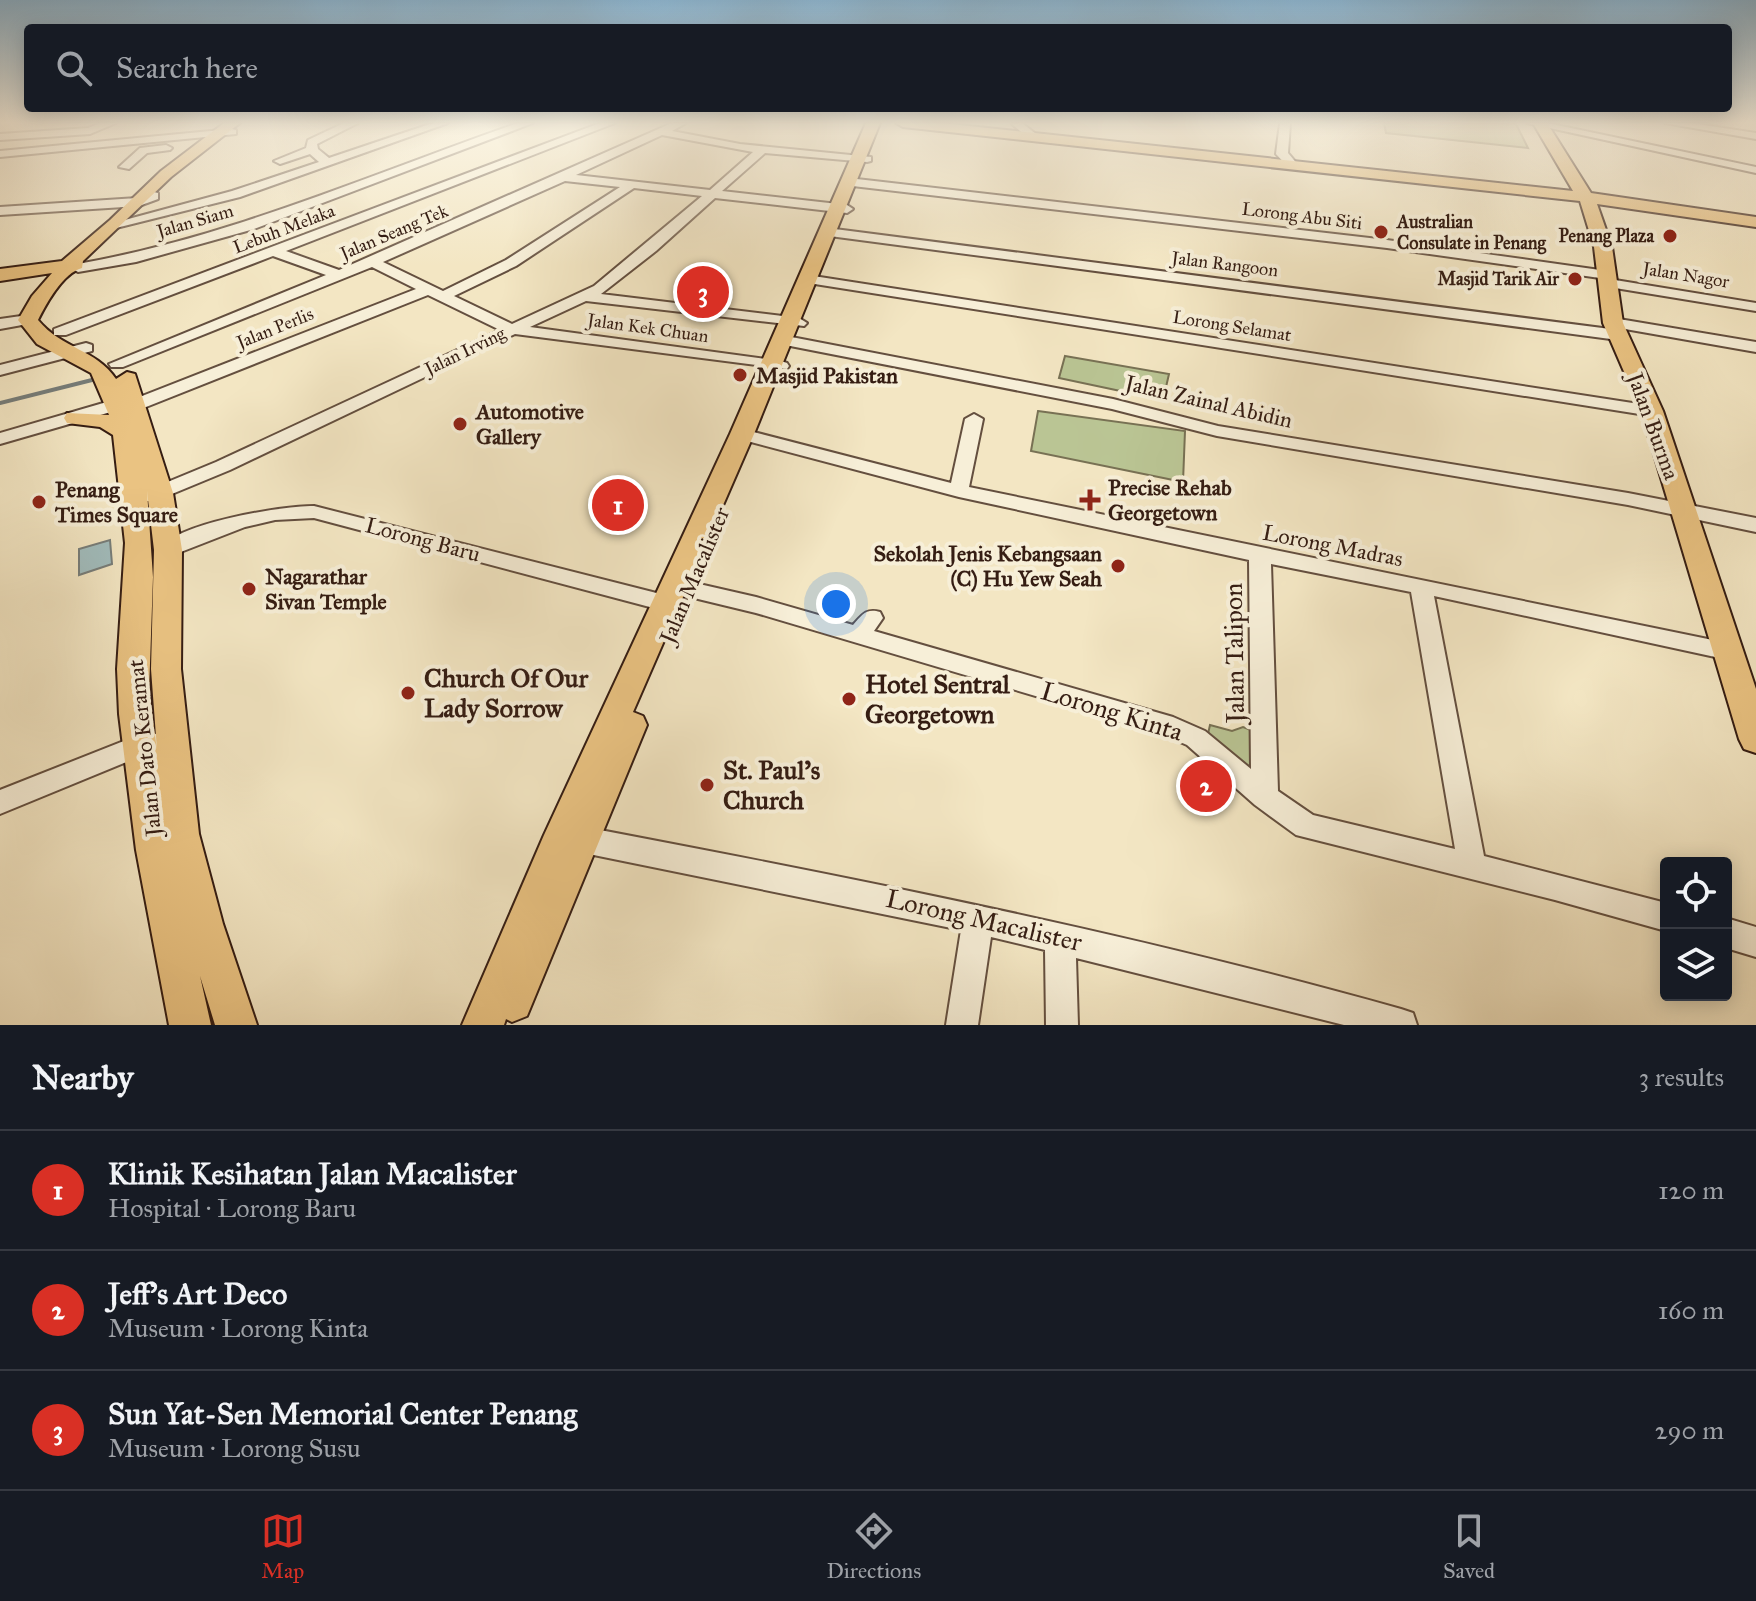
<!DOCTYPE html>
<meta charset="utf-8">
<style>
body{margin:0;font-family:"IM FELL Great Primer",serif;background:#20242c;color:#f1f3f6}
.controls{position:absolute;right:24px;bottom:24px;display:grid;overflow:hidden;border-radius:8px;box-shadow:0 4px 20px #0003}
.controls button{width:72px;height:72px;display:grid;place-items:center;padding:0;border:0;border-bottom:2px solid #363941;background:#171b24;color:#f1f3f6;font:40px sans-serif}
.you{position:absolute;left:836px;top:604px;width:28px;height:28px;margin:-20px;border:6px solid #fff;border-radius:50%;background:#1a73e8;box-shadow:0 0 0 12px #1a73e833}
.badge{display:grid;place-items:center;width:52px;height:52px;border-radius:50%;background:#d93025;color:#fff;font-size:26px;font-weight:700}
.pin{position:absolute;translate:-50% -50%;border:4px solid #fff;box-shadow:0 2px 8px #0006}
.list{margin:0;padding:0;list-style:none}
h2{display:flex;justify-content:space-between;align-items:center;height:104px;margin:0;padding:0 32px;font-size:34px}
h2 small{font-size:26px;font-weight:400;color:#9ea1a6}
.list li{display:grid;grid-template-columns:52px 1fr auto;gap:24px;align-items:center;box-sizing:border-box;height:120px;padding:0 32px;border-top:2px solid #363941}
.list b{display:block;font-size:30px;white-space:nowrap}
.list p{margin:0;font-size:26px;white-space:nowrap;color:#9ea1a6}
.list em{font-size:26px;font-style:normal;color:#9ea1a6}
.icon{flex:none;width:44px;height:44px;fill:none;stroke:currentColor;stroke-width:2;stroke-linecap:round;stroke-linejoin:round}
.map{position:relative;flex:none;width:1756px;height:1025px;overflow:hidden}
.search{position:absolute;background:#171b24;box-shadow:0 4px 20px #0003;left:24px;right:24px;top:24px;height:88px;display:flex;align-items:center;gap:20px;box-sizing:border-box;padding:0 28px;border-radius:8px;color:#9ea1a6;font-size:30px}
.sheet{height:464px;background:#171b24}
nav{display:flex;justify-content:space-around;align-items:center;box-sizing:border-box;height:112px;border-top:2px solid #363941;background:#171b24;font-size:22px;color:#9ea1a6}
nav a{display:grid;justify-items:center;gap:4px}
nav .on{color:#d93025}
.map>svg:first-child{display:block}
.green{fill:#bac594;stroke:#787154;stroke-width:2}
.water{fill:#a1bdbe;stroke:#767d7a;stroke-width:2}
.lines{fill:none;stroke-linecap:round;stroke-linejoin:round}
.stream{stroke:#767d7a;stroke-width:4}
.minor-casing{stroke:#644f3f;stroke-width:4}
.major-casing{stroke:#351d13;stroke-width:4}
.minor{fill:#f7efd8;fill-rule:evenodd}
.major{fill:#eac382;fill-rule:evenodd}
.poi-dot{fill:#8f2418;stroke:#f7efd8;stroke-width:3}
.labels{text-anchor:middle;stroke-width:8;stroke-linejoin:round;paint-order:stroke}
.far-street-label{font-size:18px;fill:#351d13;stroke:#f7efd8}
.far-poi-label{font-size:18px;font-weight:bold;fill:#351d13;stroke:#f7efd8;text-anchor:end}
.poi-label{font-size:22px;font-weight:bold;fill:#351d13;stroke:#f7efd8;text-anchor:start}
.street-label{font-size:22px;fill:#351d13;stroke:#f7efd8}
.near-street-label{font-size:26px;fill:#351d13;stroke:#f7efd8}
.near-poi-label{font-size:26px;font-weight:bold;fill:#351d13;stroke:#f7efd8;text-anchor:start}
</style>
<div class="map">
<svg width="1756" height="1025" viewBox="0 0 1756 1025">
<rect width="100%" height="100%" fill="#f3e6c3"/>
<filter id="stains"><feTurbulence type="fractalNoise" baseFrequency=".0025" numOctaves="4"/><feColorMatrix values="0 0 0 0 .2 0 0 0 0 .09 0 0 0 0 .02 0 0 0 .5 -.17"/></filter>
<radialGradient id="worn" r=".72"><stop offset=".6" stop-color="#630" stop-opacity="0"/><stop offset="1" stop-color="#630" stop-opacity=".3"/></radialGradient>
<path class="green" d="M1384 123 1516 124 1528 148 1386 133Z
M1065 356 1169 374 1163 400 1059 378Z
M1038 411 1185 431 1183 482 1031 451Z
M1210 725 1232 731 1243 727 1251 730 1253 772 1208 734Z"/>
<path class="water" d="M110 540 112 564 79 575V549Z"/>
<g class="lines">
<path class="stream" d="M0 403 92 380"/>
<g class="minor-casing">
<path id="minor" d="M101 123H116L90 134 0 140V134L88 128Z
M344 123H358L317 144 318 149 329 158 433 123H448L240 197 116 228 110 224 232 191 319 162 310 154 280 164 274 161 306 148 308 140Z
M518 123H533L254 229 136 262 78 272 71 268 78 264C231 237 372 174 518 123Z
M600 123H615L286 251 339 270 672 123H686L672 131 740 144 871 157V161L867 162 765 153 722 191 847 205 853 209 847 213 715 198 656 251 601 294 799 318 807 323 804 326 586 301 530 327 781 361 787 363 789 366 787 369 515 334 230 470 155 501H141L138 497 141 493 216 462 500 330 428 295 141 409 128 407 0 444V433L124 397 137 398 416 289 372 267 123 367H111L109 364 326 275 273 256 66 335H54V329ZM662 135 753 152 710 190 576 175ZM565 181 620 187 506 260 443 291 383 262ZM634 188 702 196 594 286 512 324 454 296 516 266Z
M1022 123 1036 134V138H1028L1012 124Z
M1280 123H1290L1288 153 1299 166 1297 168H1289L1276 154Z
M1527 123H1547L1756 167V173Z
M1665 123H1691L1756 133V139Z
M232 129 236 130V134L0 157V151Z
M166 145 172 148 170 150 147 153 129 169 119 167 140 148Z
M848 178 1387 240 1607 271 1614 275 1609 279 1756 303V311L1609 287 1602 283 1607 279 1387 248 844 185 842 182Z
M154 192 158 193V199L139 206 0 215V207L137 198Z
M827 228 1618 330 1626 335 1618 340 822 235V229Z
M807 275 1652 406 1661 411 1652 416 802 282 800 279Z
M28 315 33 317V323L0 329V319Z
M1613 318 1756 342V352L1608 326 1605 323Z
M781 335 1113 399 1218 426 1628 493 1756 518V532L1628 505 1217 436 1112 409 775 343 773 340Z
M86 343 92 345V351L0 375V365Z
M974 414 983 419 969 487 1737 645 1741 651 1737 657 1729 660 1434 596 1484 856 1666 903V931L1555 900 1296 835 1255 805 1187 745 1157 732 756 613 665 591 662 586 665 581 673 578 756 597 853 625C862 615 866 608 880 612L883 618 874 631 1173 717 1205 731 1251 769 1249 560 959 497 736 438 733 434 742 429 951 483 965 419ZM1271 564 1411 592 1455 849 1313 815 1278 791Z
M314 506 680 599 688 601 691 607 688 613 680 615 314 518 275 520 245 527 168 557 161 555 158 550C176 523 281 506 314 506Z
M149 731 158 735 162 742 158 749 0 814V790Z
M574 825C853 878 1128 932 1401 1009L1413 1013 1417 1025H1344L1076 958 1078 1025H1046L1045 950 991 937 978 1025H946L961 930 574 851 564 847 560 838 564 829Z
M1726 918 1756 927V957L1726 948Z"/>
</g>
<g class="major-casing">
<path id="major" d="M224 123H240L171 177 83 261 82 268C63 273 47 302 38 320 62 349 96 349 116 379L127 372 135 374 173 493 182 550 181 669 199 834 223 924 257 1025H215L200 976 211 1025H169L136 850 119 714 117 669 125 543 113 435 100 427 67 423 64 418 67 413 109 415 91 373 37 344 18 320 32 296 52 273 0 281V269L62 261 110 220 161 171ZM147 491 154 550 151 669 157 750 149 692 153 577Z
M866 123H880L754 434 633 712 643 716 647 725 527 1016 512 1022 506 1019 504 1025H462L544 835 730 434Z
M896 123H941L1573 191 1533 123H1547L1591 193 1756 217V227L1597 204 1612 247 1623 323 1663 411 1756 689V753L1744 749 1739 739 1641 411 1603 323 1594 247 1580 201 903 127Z"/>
</g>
<use href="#minor" class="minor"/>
<use href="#major" class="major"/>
</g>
<linearGradient id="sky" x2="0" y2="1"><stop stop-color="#8bb8d7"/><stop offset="0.46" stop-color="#faf4e4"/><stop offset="1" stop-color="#faf4e4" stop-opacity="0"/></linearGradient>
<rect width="1756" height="266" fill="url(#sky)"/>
<g class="poi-dot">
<circle cx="1381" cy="232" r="8"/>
<circle cx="1670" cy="236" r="8"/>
<circle cx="1575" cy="279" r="8"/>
<circle cx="740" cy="375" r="8"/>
<circle cx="460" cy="424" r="8"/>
<path d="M1086 488h8v8h8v8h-8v8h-8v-8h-8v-8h8z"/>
<circle cx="39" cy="502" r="8"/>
<circle cx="1118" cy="566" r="8"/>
<circle cx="249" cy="589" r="8"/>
<circle cx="408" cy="693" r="8"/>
<circle cx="849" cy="699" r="8"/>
<circle cx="707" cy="785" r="8"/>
</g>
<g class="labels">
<g class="far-street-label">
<text transform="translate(1302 216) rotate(7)" y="6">Lorong Abu Siti</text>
<text transform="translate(195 221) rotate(-16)" y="6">Jalan Siam</text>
<text transform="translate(284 229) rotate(-21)" y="6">Lebuh Melaka</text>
<text transform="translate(394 232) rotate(-23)" y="6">Jalan Seang Tek</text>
<text transform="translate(1225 264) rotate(7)" y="6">Jalan Rangoon</text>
<text transform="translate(1686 275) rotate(9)" y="6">Jalan Nagor</text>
<text transform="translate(1232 326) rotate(9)" y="6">Lorong Selamat</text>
<text transform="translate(275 328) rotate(-22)" y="6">Jalan Perlis</text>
<text transform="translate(648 328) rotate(8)" y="6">Jalan Kek Chuan</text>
<text transform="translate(465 351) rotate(-26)" y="6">Jalan Irving</text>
</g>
<g class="far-poi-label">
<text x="1397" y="228" text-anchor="start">Australian<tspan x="1397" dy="21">Consulate in Penang</tspan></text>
<text x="1654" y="242">Penang Plaza</text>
<text x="1559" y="285">Masjid Tarik Air</text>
</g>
<g class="poi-label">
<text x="756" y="383">Masjid Pakistan</text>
<text x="476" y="419">Automotive<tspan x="476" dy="25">Gallery</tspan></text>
<text x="1108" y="495">Precise Rehab<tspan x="1108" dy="25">Georgetown</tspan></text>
<text x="55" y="497">Penang<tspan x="55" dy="25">Times Square</tspan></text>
<text x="1102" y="561" text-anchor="end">Sekolah Jenis Kebangsaan<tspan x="1102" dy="25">(C) Hu Yew Seah</tspan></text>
<text x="265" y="584">Nagarathar<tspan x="265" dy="25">Sivan Temple</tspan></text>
</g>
<g class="street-label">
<text transform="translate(1209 401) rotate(13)" y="8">Jalan Zainal Abidin</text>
<text transform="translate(1654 426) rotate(70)" y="8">Jalan Burma</text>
<text transform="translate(423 539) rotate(15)" y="8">Lorong Baru</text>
<text transform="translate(1333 545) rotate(11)" y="8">Lorong Madras</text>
<text transform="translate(694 575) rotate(-67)" y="8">Jalan Macalister</text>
<text transform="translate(144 748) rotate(-96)" y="8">Jalan Dato Keramat</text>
</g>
<g class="near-street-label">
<text transform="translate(1234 653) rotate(-91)" y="9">Jalan Talipon</text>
<text transform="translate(1112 711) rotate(17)" y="9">Lorong Kinta</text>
<text transform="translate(984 920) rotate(13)" y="9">Lorong Macalister</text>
</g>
<g class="near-poi-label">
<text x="424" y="687">Church Of Our<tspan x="424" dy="30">Lady Sorrow</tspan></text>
<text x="865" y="693">Hotel Sentral<tspan x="865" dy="30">Georgetown</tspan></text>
<text x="723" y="779">St. Paul's<tspan x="723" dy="30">Church</tspan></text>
</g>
</g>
<rect width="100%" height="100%" filter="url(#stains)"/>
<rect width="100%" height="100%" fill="url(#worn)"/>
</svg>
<div class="controls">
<button><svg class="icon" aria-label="locate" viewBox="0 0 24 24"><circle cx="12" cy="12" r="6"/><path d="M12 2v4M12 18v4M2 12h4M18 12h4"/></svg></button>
<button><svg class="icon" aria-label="layers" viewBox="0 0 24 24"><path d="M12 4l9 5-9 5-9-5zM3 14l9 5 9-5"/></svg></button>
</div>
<div class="you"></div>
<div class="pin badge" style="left:618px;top:505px">1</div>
<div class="pin badge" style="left:1206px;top:786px">2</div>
<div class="pin badge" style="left:703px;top:292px">3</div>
<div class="search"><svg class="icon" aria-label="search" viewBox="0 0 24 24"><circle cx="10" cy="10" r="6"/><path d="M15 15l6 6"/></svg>Search here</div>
</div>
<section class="sheet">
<h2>Nearby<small>3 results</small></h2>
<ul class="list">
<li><span class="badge">1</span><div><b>Klinik Kesihatan Jalan Macalister</b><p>Hospital · Lorong Baru</p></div><em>120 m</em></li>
<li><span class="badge">2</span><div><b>Jeff’s Art Deco</b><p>Museum · Lorong Kinta</p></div><em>160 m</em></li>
<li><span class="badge">3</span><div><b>Sun Yat-Sen Memorial Center Penang</b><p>Museum · Lorong Susu</p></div><em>290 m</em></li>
</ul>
</section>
<nav>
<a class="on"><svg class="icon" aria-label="map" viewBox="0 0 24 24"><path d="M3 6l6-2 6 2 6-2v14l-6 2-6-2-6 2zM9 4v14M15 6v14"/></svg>Map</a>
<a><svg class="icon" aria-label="directions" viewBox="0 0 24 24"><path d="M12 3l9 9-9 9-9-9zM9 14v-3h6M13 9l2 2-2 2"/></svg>Directions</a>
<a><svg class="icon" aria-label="saved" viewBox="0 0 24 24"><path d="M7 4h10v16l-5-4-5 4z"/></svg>Saved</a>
</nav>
